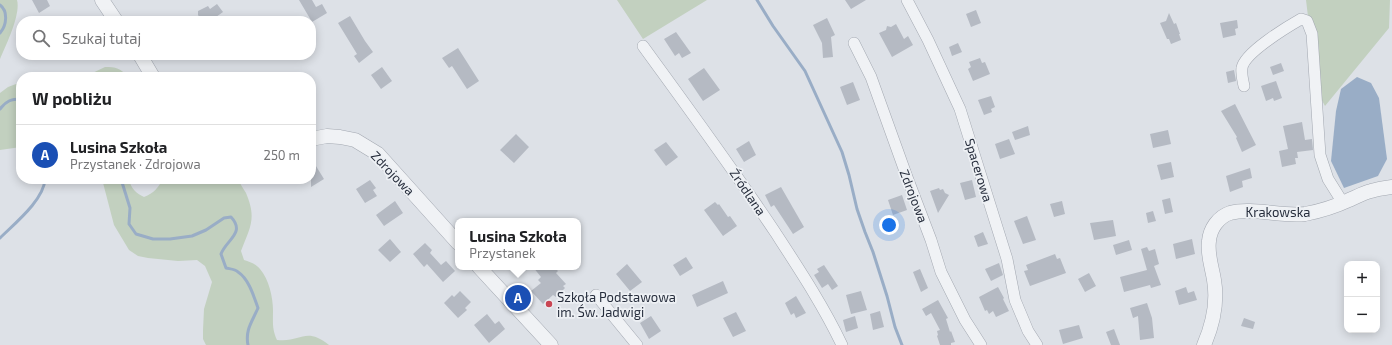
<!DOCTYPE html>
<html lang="pl">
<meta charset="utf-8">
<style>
body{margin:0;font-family:"Exo 2",sans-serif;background:#f6f6f6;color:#202124}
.controls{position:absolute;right:12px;bottom:12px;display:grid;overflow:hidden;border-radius:8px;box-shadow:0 2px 10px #0003}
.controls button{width:36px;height:36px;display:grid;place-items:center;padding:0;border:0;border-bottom:1px solid #e0e0e0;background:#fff;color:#202124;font:20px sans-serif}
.you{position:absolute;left:889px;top:225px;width:14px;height:14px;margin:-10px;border:3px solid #fff;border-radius:50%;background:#1a73e8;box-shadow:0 0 0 6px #1a73e833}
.badge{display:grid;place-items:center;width:26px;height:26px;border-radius:50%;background:#1a73e8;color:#fff;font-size:13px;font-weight:700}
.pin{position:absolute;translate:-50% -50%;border:2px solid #fff;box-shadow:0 1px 4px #0006}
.popup{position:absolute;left:455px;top:218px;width:126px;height:52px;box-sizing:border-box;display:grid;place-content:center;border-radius:8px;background:#fff;filter:drop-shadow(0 1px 3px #0005);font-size:13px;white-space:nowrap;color:#757577}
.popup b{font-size:15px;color:#202124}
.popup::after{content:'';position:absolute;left:50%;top:100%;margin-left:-8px;border:8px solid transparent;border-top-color:#fff}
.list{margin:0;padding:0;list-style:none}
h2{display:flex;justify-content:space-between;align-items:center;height:52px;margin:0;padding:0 16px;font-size:17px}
h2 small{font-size:13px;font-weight:400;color:#757577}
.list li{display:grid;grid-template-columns:26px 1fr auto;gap:12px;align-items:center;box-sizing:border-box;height:60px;padding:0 16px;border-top:1px solid #e0e0e0}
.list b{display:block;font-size:15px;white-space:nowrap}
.list p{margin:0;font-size:13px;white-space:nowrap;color:#757577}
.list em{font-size:13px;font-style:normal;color:#757577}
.icon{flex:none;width:22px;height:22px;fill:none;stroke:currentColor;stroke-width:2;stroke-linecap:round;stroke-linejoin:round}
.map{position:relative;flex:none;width:1392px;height:345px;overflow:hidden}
.search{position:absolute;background:#fff;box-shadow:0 2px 10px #0003;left:16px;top:16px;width:300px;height:44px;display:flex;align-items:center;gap:10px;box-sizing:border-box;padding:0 14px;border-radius:16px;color:#757577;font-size:15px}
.panel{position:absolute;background:#fff;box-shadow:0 2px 10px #0003;left:16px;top:72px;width:300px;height:112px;border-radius:16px}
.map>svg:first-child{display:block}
.green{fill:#c2d0bf}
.water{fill:#99adc6}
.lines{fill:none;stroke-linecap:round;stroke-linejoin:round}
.stream{stroke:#99adc6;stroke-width:3}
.building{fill:#b5bac3}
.minor-casing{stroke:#a3a8b1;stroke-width:12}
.tertiary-casing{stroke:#a3a8b1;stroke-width:15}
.minor{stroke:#f0f2f5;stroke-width:11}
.tertiary{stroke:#f0f2f5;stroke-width:14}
.poi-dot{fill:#c94553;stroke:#edf0f4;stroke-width:1.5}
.labels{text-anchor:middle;stroke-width:3.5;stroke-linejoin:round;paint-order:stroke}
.street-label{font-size:13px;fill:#272e3d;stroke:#edf0f4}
.poi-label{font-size:13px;fill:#272e3d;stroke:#edf0f4;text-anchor:start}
</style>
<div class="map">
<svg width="1392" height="345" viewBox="0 0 1392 345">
<rect width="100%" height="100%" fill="#dde1e7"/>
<path class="green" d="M0 0H17C21 14 6 45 0 59Z
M617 0H707L643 39Z
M1306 0H1390L1389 28 1325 106 1317 91Z
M105 67C115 67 122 68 127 77H84Z
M16 84H21V147L0 150V93L8 87Z
M102 179H129C131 189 136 193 144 197 154 193 158 188 163 179H238C240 184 243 188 246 193 257 219 250 227 241 251L244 260C250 262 256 264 260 269 269 279 273 298 273 310 273 323 272 329 277 340 301 343 305 326 329 345H206L203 339V330L204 309 212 282 205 266 197 260 178 261 148 258 138 256 129 250 114 225Z"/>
<path class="water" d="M1357 77 1371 83 1379 98 1387 159 1378 176 1344 188 1331 161 1336 111 1341 89Z"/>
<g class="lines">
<path class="stream" d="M757 0 773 26 805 71 842 152 849 175 857 209 865 232 873 252 887 296 895 327 902 345
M0 5C8 11 7 25 0 33
M0 109C6 101 11 99 21 99
M121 179 130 208 129 224 136 234 153 239H170L192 236 206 230 224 218 231 217C246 233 226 240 221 254L226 268C230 269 235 269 238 272 249 279 254 297 258 308 252 322 245 330 248 345
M0 238C14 224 44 200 45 179"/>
</g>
<path class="building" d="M32 0H47L50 6 39 13Z
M299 0H312L316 7 322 4 327 13 312 22Z
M845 0H866L851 9Z
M217 4 223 12 216 17 218 21H202L198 15V11L208 6 210 9Z
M976 10 981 23 971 27 966 14Z
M1169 13 1174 24 1176 23 1180 34H1179L1181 40 1171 44 1169 39H1167L1160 23 1166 21Z
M350 16 365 41 373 52 359 63 354 56 357 54 338 23Z
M827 18 835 35 831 37 833 57 823 58 822 43 813 25Z
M1237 20 1238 28 1235 29 1236 35 1223 38 1220 23Z
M896 24 904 39 908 36 913 45 892 57 879 33 886 30 887 26 891 27Z
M676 32 691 53 682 58 679 53 675 56 664 39Z
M958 43 962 52 952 56 949 47Z
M458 48 479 81 467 89 452 66 449 68 442 58Z
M980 58 982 63 985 62 990 74 973 81 968 69 971 67 969 62Z
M1281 63 1284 71 1273 75 1270 67Z
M382 67 392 81 381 89 371 75Z
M704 68 720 90 703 101 688 79Z
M1234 70 1236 81 1228 83 1226 72Z
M1276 81 1282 98 1274 101 1273 98 1266 101 1261 86Z
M853 82 860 100 847 105 840 87Z
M991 96 995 107 991 109 992 112 984 115 978 100Z
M1235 104 1256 145 1242 152 1236 138 1237 137 1221 111Z
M1302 122 1305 140 1312 139 1313 150 1297 152 1298 158H1295L1296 164 1282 167 1279 151 1288 149 1283 126Z
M1028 126 1030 135 1015 140 1012 132Z
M1168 130 1171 144 1153 148 1150 134Z
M516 134 529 147 514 163 500 150Z
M1009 139 1015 154 1000 159 995 144Z
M749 141 756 155 744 162 736 149Z
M666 142 678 157 666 166 654 150Z
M311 158 324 179 311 187Z
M1171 162 1174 177 1161 180 1157 165Z
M1250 168 1252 178 1242 181 1243 187 1230 192 1226 176Z
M370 180 376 188 373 190 377 196 365 203 356 189Z
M972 180 976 197 965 200 960 183Z
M781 187 804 227 793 234 774 205 771 207 765 195Z
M939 188 940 190 943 189 945 193 949 195 938 213 930 191Z
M902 195 907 210 893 215 888 200Z
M1170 198 1173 212 1165 214 1162 200Z
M395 201 403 213 384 226 376 215Z
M1062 201 1065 214 1054 217 1050 204Z
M715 202 718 205 719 204 728 217 730 216 737 226 723 236 704 210Z
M1153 211 1156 221 1148 223 1146 213Z
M1027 216 1036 240 1023 244 1014 221Z
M1113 220 1116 236 1094 240 1090 223Z
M983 232 988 244 978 247 974 236Z
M390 239 401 252 390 262 378 250Z
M1192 239 1195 254 1176 259 1173 244Z
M1129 240 1132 250 1116 255 1113 245Z
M425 243 432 250 430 253 441 265 446 261 455 271 443 282 427 264 424 267 413 254Z
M1147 247 1149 251 1155 249 1159 264 1154 266 1161 285 1151 288 1150 285 1124 292 1120 277 1147 270 1141 249Z
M1055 254 1057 259 1060 258 1066 273 1030 286 1024 271 1028 270 1026 265Z
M686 257 693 268 680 276 673 265Z
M999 263 1003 275 991 281 985 269Z
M627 264 642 282 630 291 616 274Z
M824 265 838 286 832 290 828 284 822 288 814 275 819 272 817 269Z
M533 267H554L558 271 556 273 566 284 563 286 565 288 556 297 553 295 543 304 531 291 541 283 538 280 541 277Z
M920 269 928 288 921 292 913 272Z
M1089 273 1096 286 1085 292 1078 279Z
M723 281 728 293 697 307 692 295Z
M998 287 1004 298 1003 299 1009 311 996 317 993 311 989 314 987 310 985 311 979 297Z
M1186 287 1188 293 1194 291 1197 300 1179 305 1175 291Z
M460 291 471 302 465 308 467 310 458 318 444 303 452 295 454 297Z
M861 291 867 310 851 314 846 295Z
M796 296 806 313 796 318 794 313 791 315 785 303Z
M938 300 948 318 946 319 950 332 951 331 955 342 951 343V345H940L937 336 938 335 937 331 940 330 931 313 926 316 922 309Z
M1147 303 1152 318 1154 338 1140 340 1138 316 1133 318 1130 308Z
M880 311 884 327 873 330 870 314Z
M736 312 746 331 733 337 723 318Z
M487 314 495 324 499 321 505 329 489 343 474 325Z
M651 316 661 331 649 339 640 323Z
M855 316 858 328 846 332 843 320Z
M1244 318 1255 322 1253 329 1241 326Z
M1079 325 1083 338 1063 344 1059 330Z
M1114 329 1120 345H1111L1106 332Z"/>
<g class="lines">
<g class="minor-casing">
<path id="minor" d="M907 0 928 40 960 109 1007 259 1015 300 1028 331 1037 345
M854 43 871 77 907 177 931 240 941 272 965 320 981 345
M643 46C688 108 733 169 775 232 799 269 823 305 842 345
M1244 86C1243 81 1241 74 1242 68 1244 53 1287 27 1301 19L1307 21 1312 34 1320 155 1328 179 1343 203
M596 295 637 345"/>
</g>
<g class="tertiary-casing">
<path id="tertiary" d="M102 0 116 21
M140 55 153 77
M311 139 327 136 340 137 355 140 378 154 458 243
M479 267 551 345
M1204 345C1213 324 1218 303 1214 280 1212 267 1207 254 1209 241 1210 229 1218 217 1230 213 1252 207 1282 217 1305 214 1321 211 1334 207 1349 200 1356 197 1363 193 1371 191 1378 189 1385 188 1392 187"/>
</g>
<use href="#minor" class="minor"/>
<use href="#tertiary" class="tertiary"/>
</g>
<circle class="poi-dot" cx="549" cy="304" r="4"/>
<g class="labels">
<g class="street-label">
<text transform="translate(979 170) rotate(73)" y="5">Spacerowa</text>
<text transform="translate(393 173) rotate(46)" y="5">Zdrojowa</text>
<text transform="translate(748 192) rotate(56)" y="5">Źródlana</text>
<text transform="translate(914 196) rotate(69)" y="5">Zdrojowa</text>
<text x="1278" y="217">Krakowska</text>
</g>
<g class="poi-label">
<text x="557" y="302">Szkoła Podstawowa<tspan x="557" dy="15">im. Św. Jadwigi</tspan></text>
</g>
</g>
</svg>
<div class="controls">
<button>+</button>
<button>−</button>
</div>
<div class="you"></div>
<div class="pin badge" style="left:518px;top:298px;background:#1a4fb4">A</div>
<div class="popup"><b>Lusina Szkoła</b>Przystanek</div>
<div class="search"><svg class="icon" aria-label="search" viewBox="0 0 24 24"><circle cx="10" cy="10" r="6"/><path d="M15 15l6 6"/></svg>Szukaj tutaj</div>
<section class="panel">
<h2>W pobliżu<small></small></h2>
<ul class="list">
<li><span class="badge" style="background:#1a4fb4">A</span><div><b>Lusina Szkoła</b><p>Przystanek · Zdrojowa</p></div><em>250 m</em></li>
</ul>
</section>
</div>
